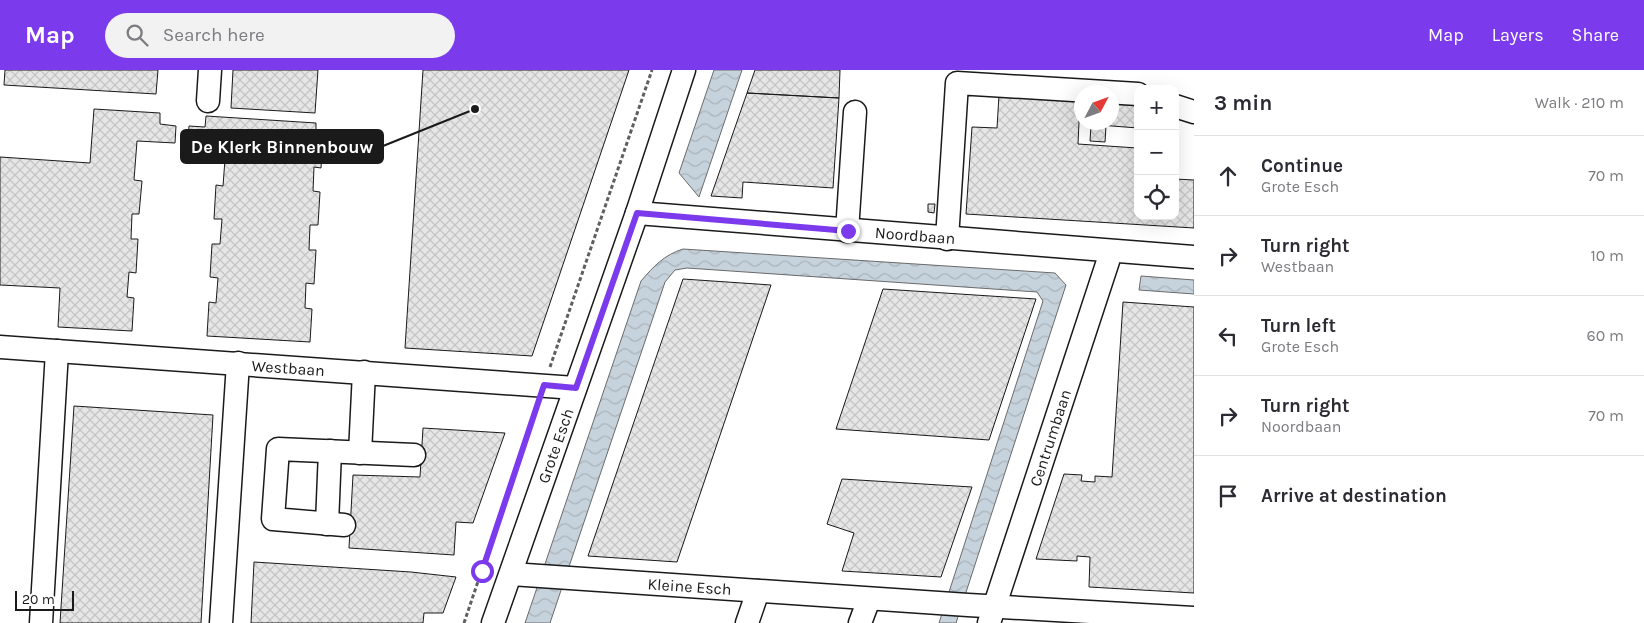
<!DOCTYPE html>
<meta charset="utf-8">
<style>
body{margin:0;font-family:Karla,sans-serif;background:#f2f2f3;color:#2b2b33}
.controls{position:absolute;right:15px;top:15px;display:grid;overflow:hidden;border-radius:10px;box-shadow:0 5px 20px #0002}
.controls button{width:45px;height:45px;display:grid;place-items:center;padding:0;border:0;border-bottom:1px solid #e1e1e2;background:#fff;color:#2b2b33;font:25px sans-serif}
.compass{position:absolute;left:1074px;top:15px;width:45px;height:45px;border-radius:50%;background:#fff;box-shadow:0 5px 20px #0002;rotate:49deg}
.scale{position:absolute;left:15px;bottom:12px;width:59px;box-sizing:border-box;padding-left:5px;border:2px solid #1a1a1a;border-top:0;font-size:14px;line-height:18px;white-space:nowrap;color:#1a1a1a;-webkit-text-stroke:4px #fff;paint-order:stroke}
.stop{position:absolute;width:15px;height:15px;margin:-11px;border:4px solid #7c3aed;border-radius:50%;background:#fff}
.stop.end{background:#7c3aed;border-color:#fff;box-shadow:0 1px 5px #0008}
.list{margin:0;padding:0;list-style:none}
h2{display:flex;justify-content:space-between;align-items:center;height:65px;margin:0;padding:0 20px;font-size:21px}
h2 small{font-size:16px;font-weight:400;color:#7c7c81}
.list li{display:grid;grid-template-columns:32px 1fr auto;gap:15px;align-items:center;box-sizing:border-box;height:80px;padding:0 20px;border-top:1px solid #e1e1e2}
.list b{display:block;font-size:19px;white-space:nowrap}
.list p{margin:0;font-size:16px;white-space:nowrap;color:#7c7c81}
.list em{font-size:16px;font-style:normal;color:#7c7c81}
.icon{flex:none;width:28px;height:28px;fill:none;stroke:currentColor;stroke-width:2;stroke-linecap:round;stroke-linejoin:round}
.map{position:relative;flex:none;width:1194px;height:553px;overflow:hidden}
header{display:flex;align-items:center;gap:30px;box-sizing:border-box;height:70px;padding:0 25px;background:#7c3aed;color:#fff}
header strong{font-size:24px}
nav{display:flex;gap:28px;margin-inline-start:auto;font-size:18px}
.search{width:350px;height:45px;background:#f2f2f3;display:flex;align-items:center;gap:12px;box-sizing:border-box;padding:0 18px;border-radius:28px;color:#7c7c81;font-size:19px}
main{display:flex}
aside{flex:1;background:#fff}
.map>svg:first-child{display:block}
.water{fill:url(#water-waves);stroke:#6a6a6a}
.building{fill:url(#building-cross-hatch);stroke:#1a1a1a}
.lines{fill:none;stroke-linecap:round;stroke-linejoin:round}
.minor-casing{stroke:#1a1a1a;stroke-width:25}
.path{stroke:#5f5f5f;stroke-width:3;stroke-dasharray:4 2.5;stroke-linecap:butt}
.minor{stroke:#fff;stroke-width:22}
.route{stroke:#7c3aed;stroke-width:6}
.labels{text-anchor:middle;stroke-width:4;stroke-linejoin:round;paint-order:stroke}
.street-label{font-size:16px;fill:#1a1a1a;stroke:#fff}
.leader{fill:none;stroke:#1a1a1a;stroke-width:2}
.callout-dot{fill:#1a1a1a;stroke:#fff;stroke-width:2}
.callout{fill:#1a1a1a;stroke:#1a1a1a;stroke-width:2}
.callout-label{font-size:18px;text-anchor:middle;font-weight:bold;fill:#fff}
</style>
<header>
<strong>Map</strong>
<div class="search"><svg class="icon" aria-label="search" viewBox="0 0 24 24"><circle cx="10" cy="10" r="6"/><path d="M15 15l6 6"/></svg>Search here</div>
<nav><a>Map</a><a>Layers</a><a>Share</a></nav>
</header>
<main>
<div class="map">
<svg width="1194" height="553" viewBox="0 0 1194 553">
<defs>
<pattern id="water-waves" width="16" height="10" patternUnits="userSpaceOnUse" patternTransform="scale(1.25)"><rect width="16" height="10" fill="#c6d2dc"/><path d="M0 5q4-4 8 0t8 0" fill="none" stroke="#aab4bc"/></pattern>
<pattern id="building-cross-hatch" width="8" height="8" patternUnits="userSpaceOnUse" patternTransform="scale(1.25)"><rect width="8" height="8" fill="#e6e6e6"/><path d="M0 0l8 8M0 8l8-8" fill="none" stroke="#c5c5c5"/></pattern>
</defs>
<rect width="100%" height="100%" fill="#fff"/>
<path class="water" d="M714 0H742L699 127 679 103Z
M683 179 1055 203 1066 215 956 553H939L1043 231 1037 222 687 198 675 200 665 212 550 553H525L641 211C654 196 664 185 683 179Z
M1141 206 1194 210V224L1139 220Z"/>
<path class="building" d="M5 0H158L156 24 4 15Z
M233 0H318L315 43 231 38Z
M423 0H629L532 286 405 278Z
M755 0H840L839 28 747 23Z
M747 23 839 28 833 118 743 112 742 128 711 126Z
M999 25 1080 30 1078 74 1137 78 1135 107H1138V146H1175V109L1194 110V158L966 144 972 57 997 58Z
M1112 32 1138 33V58L1086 54V52H1112Z
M94 39 160 43V54L176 56 175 73 137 71 134 110 142 111 139 144H132L131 169H138L136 203 129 202 127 227 134 228 132 261 58 257 60 218 0 215V87L90 93Z
M206 46 316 53V65H323L321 98 314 97 313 121 320 122 318 155H310L309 180H316L314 214 306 213 305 238 312 239 310 272 207 266 209 232 216 233 218 208 210 207 212 174H220L222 149H214L216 115 223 116 226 76 188 74 189 56 205 57Z
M1091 56H1106L1105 72 1090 71Z
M928 134H935L934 143 928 142Z
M683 209 771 215 677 492 588 486Z
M883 219 1036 229 989 370 836 359Z
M1123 232 1194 237V523L1089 517 1090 487 1077 486V491L1036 489 1064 404 1082 405 1081 411 1095 412V406L1112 407Z
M74 336 213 345 201 553H60Z
M423 358 505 363 473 453 456 452 454 485 349 478 353 405 420 407Z
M842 409 972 417 941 507 842 501 854 463 827 454Z
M254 492 411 502 456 507 443 543H424L423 553H251Z"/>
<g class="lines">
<g class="minor-casing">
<g id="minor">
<path d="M208 31 210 0"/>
<path d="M1175 36 1194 42"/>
<path id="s1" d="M637 143 1194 187"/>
<path d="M847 161 855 42"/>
<path d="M947 169 957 13 1138 24"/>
<path id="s2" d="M0 277 575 318"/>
<path d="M360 383 364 302"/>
<path d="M327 454 330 381"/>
<path d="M344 455 273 449 278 379 414 385"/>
<path id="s3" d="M511 504 968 535 1194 548"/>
<path d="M41 553 57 281"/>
<path d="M221 553 238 293"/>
<path id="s4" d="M493 553 637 143 684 0"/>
<path d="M747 553 758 521"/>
<path d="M860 553 869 529"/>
<path id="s5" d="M989 553 1111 182"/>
</g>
</g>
<path class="path" d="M550 297 652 0
M464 553 537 336"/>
<use href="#minor" class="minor"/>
</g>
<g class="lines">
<path class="route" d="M482 501 544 315 576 318 637 143 848 161"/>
</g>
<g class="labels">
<g class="street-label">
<text dy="6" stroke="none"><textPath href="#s1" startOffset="279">Noordbaan</textPath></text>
<text dy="6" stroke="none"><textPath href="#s2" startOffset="289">Westbaan</textPath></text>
<text dy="6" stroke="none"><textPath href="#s5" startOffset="195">Centrumbaan</textPath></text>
<text dy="6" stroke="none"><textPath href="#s4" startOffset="188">Grote Esch</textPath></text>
<text dy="6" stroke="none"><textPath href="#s3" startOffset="179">Kleine Esch</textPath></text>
</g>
</g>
<path class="leader" d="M475 39L383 76"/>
<circle class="callout-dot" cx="475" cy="39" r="5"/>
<rect class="callout" x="181" y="60" width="202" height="33" rx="5"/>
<g class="callout-label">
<text x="282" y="83">De Klerk Binnenbouw</text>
</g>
</svg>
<div class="controls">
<button>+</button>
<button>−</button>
<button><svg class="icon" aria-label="locate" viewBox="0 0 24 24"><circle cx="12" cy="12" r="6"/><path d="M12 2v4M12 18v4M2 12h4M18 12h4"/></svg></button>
</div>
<svg class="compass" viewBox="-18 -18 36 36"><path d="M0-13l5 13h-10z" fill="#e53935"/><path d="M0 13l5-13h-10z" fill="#7c7c81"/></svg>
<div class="scale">20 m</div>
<div class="stop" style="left:482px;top:501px"></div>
<div class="stop end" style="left:848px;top:161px"></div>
</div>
<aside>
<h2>3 min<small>Walk · 210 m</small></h2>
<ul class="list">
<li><svg class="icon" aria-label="ahead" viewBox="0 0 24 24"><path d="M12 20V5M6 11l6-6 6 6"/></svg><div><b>Continue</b><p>Grote Esch</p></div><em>70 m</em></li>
<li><svg class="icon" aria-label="right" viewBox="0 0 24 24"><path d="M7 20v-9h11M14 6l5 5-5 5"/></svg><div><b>Turn right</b><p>Westbaan</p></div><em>10 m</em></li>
<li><svg class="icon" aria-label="left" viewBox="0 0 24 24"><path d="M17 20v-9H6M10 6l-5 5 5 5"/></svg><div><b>Turn left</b><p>Grote Esch</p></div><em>60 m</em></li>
<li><svg class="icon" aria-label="right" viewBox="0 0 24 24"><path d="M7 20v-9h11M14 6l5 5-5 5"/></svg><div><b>Turn right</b><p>Noordbaan</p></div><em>70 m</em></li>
<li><svg class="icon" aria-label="arrive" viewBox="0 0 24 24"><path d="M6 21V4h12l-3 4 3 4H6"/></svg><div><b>Arrive at destination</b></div></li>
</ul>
</aside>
</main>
